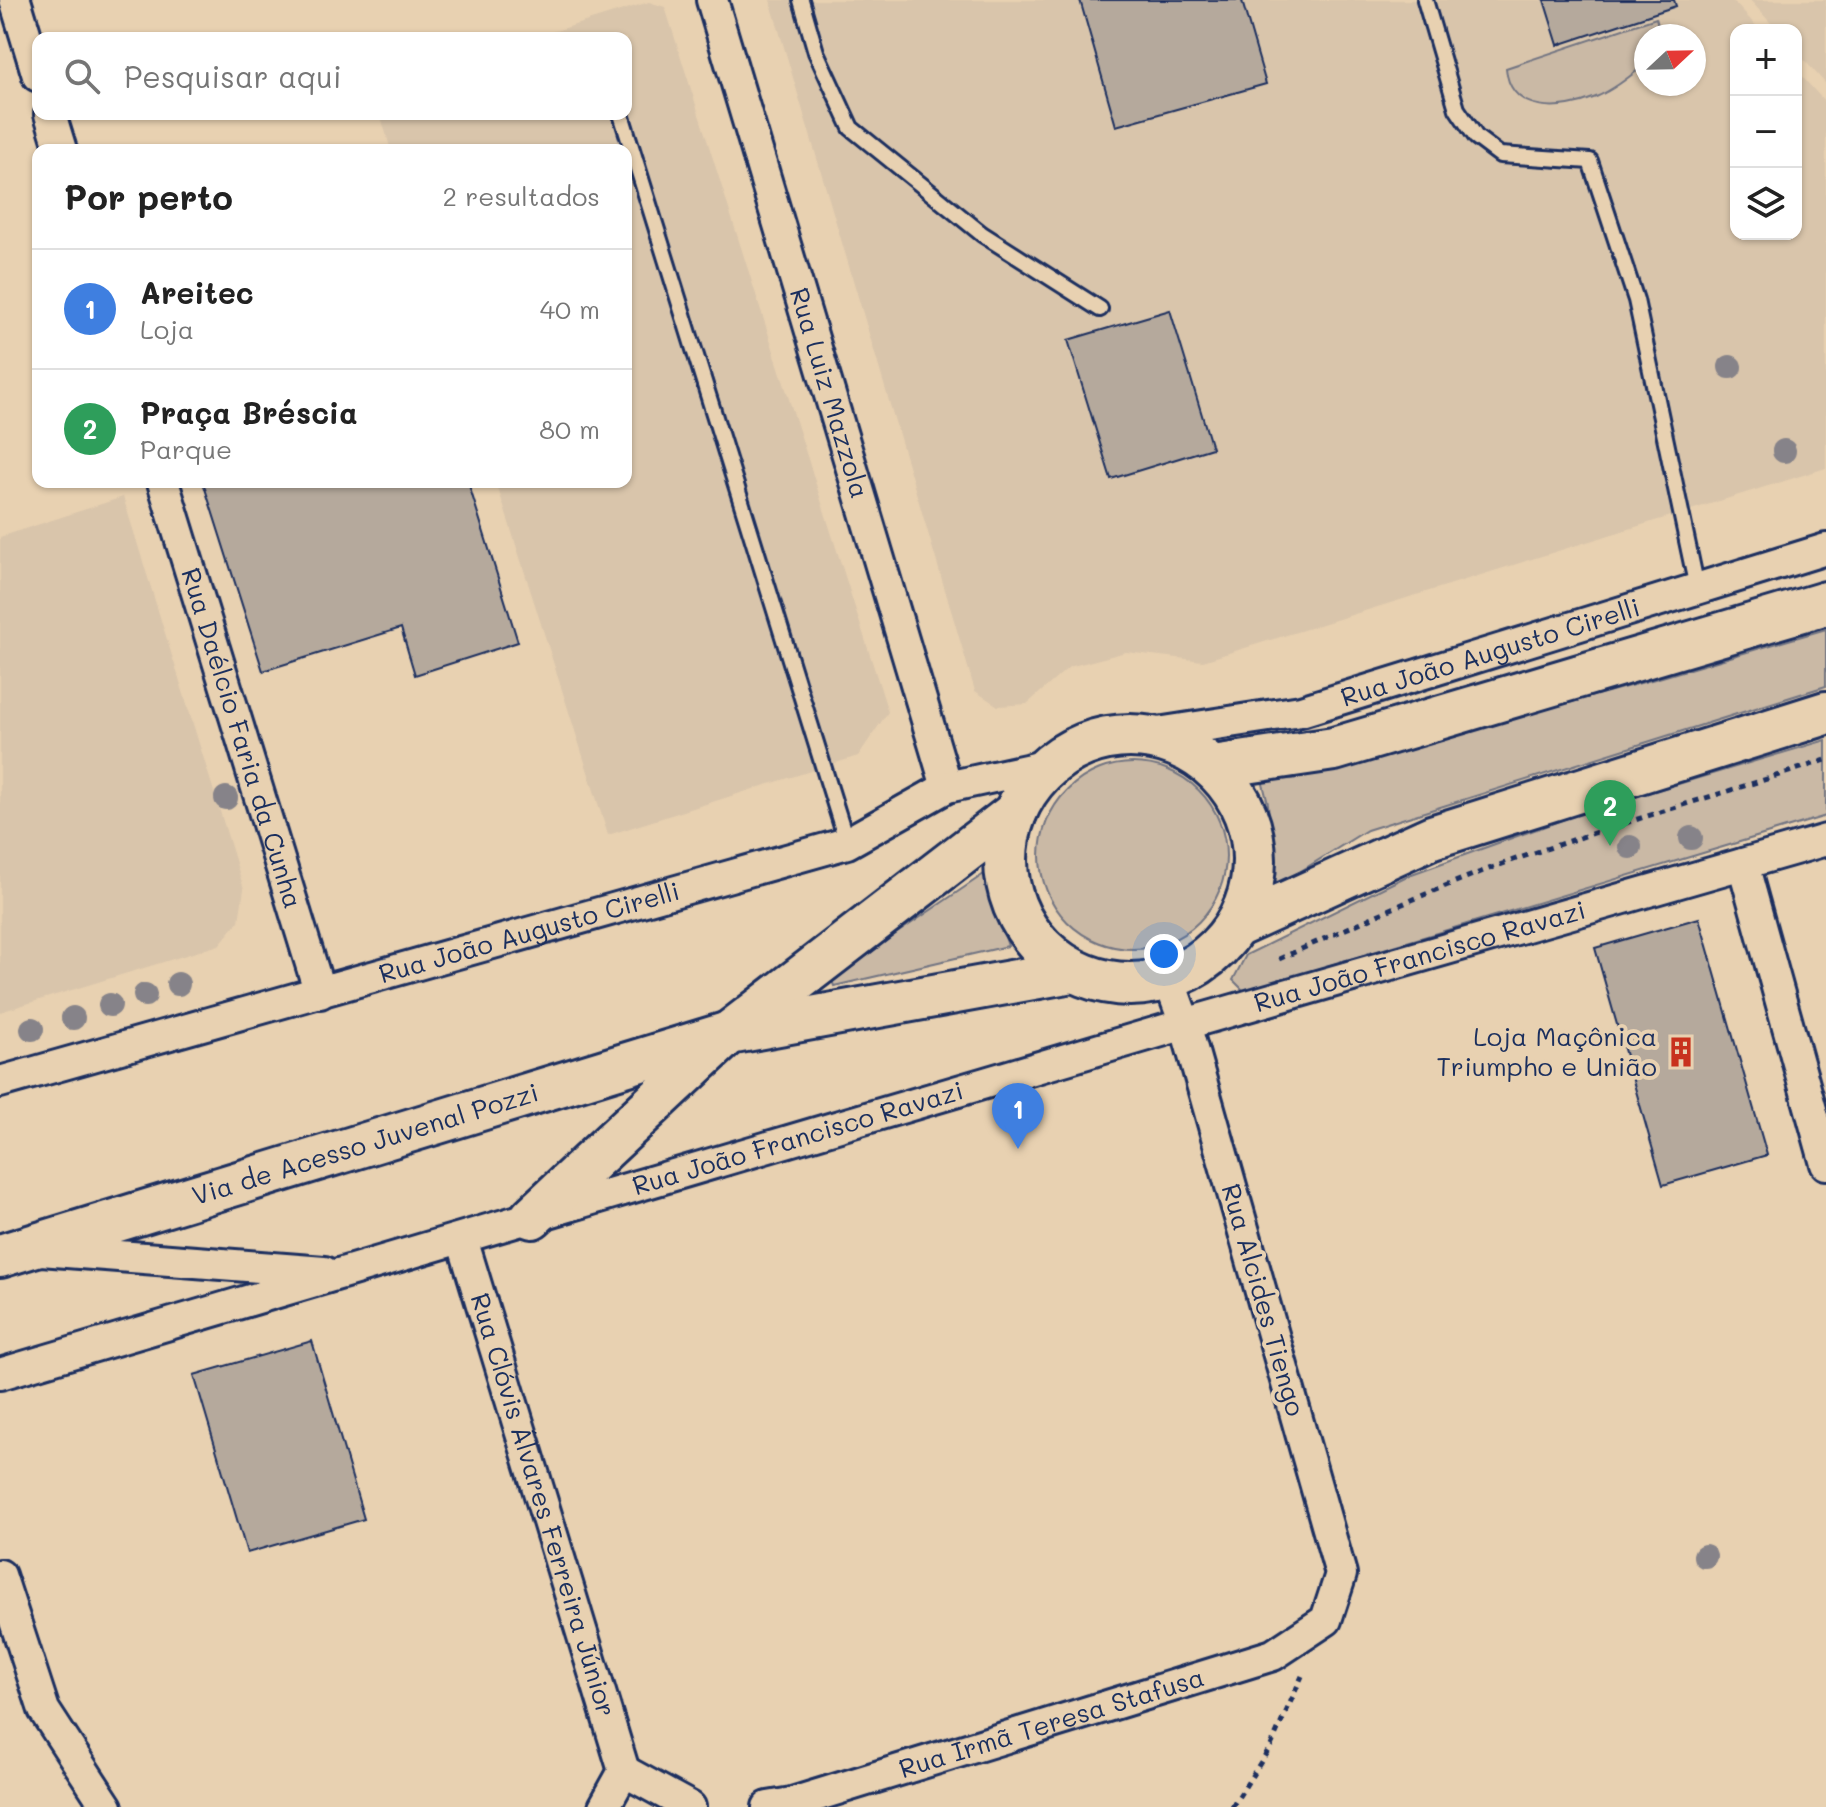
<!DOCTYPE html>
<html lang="pt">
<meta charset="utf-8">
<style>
body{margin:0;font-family:Mali,sans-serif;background:#f6f6f6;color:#222}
.controls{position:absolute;right:24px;top:24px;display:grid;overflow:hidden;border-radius:16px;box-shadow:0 2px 6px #0004}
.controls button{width:72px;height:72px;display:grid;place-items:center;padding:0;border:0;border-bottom:2px solid #e0e0e0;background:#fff;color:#222;font:40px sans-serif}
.compass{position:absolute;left:1634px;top:24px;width:72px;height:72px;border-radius:50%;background:#fff;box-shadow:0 2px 6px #0004;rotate:68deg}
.you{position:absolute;left:1164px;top:954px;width:28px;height:28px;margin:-20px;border:6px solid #fff;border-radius:50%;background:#1a73e8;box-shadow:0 0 0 12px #1a73e833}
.badge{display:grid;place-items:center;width:52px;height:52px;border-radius:50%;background:#c8321e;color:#fff;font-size:26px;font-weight:700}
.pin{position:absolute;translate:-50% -66px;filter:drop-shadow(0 2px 4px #0008)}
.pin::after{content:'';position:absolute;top:42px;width:28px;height:24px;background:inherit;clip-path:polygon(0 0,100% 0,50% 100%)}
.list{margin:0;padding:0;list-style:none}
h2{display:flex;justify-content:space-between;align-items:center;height:104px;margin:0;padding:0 32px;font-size:34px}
h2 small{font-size:26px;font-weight:400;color:#767676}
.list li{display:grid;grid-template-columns:52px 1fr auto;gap:24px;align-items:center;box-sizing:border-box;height:120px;padding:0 32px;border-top:2px solid #e0e0e0}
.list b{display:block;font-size:30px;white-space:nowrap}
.list p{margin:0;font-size:26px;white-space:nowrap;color:#767676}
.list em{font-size:26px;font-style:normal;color:#767676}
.icon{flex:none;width:44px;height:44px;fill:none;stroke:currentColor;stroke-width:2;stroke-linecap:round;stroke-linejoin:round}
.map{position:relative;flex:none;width:1826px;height:1807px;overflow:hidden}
.search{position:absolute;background:#fff;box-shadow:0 2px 6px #0004;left:32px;top:32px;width:600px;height:88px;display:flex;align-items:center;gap:20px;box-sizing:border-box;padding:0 28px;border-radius:16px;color:#767676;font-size:30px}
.panel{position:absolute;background:#fff;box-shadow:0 2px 6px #0004;left:32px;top:144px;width:600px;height:344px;border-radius:16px}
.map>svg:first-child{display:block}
.built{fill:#d9c5ab;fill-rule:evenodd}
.green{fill:#cab9a5;stroke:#727482;stroke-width:2}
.building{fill:#b5a99c;stroke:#1b2f5e;stroke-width:2}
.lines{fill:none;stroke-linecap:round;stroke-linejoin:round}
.service-casing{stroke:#1b2f5e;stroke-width:20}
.minor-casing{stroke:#1b2f5e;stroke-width:36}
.secondary-casing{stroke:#1b2f5e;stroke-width:48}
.path{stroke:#1b2f5e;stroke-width:5;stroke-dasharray:6 6;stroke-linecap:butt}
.service{stroke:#e8d1b1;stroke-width:14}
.minor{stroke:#e8d1b1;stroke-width:30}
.secondary{stroke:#e8d1b1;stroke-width:42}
.tree{fill:#868389}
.labels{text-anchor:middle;stroke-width:8;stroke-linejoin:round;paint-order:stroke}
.street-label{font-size:26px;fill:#1b2f5e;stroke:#e8d1b1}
.poi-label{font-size:26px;fill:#1b2f5e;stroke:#e8d1b1;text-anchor:end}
</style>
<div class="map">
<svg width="1826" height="1807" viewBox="0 0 1826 1807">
<rect width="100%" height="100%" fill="#e8d1b1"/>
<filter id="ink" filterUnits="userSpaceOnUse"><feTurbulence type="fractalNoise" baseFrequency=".0125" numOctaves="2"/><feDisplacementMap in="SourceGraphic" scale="16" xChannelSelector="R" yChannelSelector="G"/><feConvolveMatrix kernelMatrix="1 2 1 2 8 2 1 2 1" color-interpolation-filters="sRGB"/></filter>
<g filter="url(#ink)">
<path class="built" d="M770 0H1732L1760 30H1736V234H1796V70L1826 103V468L1203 661 1126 652 1069 667 1027 704 998 706 975 691ZM1646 36H1694V84H1646Z
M1750 0H1826V84L1796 51V30H1777Z
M649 2 665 7 888 712 858 756 608 835 496 482H626V150H391L380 114H626V38H533Z
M123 497 244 889 239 921 219 945 0 1012V537Z"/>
<path class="green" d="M1656 18 1659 29 1657 36H1646V62L1643 66C1629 77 1613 90 1596 97 1563 111 1510 115 1506 68Z
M1826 629V686L1367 830 1280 884 1273 879 1268 804 1262 780 1293 779 1662 677Z
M1826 740V816L1244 991 1233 980 1246 955 1409 875 1584 812Z
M1040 856a93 93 0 1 1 186 0a93 93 0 1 1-186 0Z
M984 874 1008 946 834 986 831 978Z"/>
<path class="building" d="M1080 0H1244L1242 1 1266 84 1116 126Z
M1544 0H1674L1676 6 1558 45Z
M1170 310 1212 448 1111 479 1068 340Z
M203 482H468L518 642 415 675 401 628 263 671Z
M1699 918 1767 1155 1663 1185 1595 948Z
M312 1341 364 1519 247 1553 194 1375Z"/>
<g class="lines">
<g class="service-casing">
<path id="service" d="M801 0 816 52 851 128 982 234 1100 309
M1425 0 1457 109 1476 137 1500 155 1590 161 1636 300 1697 588
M621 114 847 843"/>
</g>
<g class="minor-casing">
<g id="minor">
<path d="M15 0 38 76"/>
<path id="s1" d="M712 0 947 787"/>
<path d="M50 114 61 150"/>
<path id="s2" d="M163 482 320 993"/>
<path id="s3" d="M1151 734 1301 711 1826 549"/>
<path d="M1743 864 1826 1164"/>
<path id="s4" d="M0 1082 847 843 947 787 1049 765"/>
<path id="s5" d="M462 1239 624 1771"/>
<path d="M41 1250 324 1272"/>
<path id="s6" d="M0 1374 1185 1024 1826 840"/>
<path d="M0 1575 44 1710 107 1807"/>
<path d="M604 1807 624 1771 690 1807"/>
<path id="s7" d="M768 1807 792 1803 1273 1655 1326 1620 1341 1574 1185 1024 1169 980"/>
</g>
</g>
<g class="secondary-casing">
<g id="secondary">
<circle cx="1130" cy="860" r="124"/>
<path d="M1213 767 1334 749 1826 603"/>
<path d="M1236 926 1432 837 1826 713"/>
<path d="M532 1217 729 1033 1015 813"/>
<path id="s8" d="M0 1256 729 1033 1072 971"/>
</g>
</g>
<path class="path" d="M1279 959C1351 927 1423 893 1497 866 1605 827 1716 796 1826 760
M1232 1807 1271 1746 1302 1676"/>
<use href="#service" class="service"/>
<use href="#minor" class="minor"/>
<use href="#secondary" class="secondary"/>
</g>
<g class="tree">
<circle cx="1730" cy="367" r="12"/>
<circle cx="1784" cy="451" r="12"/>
<circle cx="226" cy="798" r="12"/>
<circle cx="1691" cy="838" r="12"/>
<circle cx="1630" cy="847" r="12"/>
<circle cx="178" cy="984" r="12"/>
<circle cx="145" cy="995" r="12"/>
<circle cx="110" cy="1005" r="12"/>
<circle cx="73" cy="1018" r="12"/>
<circle cx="32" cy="1029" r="12"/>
<circle cx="1705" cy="1556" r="12"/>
</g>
</g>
<defs>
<g id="building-bare" transform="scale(2.4)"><path d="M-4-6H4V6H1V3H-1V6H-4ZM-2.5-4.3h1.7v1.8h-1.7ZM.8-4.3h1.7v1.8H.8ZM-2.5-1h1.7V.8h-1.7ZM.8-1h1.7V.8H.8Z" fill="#c8321e" stroke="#e8d1b1" stroke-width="2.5" paint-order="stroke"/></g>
</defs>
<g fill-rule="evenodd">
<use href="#building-bare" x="1681" y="1052"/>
</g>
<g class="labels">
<g class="street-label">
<text dy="9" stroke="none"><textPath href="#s1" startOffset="410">Rua Luiz Mazzola</textPath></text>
<text dy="9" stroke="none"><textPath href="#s3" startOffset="350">Rua João Augusto Cirelli</textPath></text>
<text dy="9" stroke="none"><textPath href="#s2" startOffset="268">Rua Daélcio Faria da Cunha</textPath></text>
<text dy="9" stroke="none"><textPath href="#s4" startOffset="550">Rua João Augusto Cirelli</textPath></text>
<text dy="9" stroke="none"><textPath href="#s6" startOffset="1480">Rua João Francisco Ravazi</textPath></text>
<text dy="9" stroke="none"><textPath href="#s6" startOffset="832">Rua João Francisco Ravazi</textPath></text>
<text dy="9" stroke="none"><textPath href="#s8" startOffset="382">Via de Acesso Juvenal Pozzi</textPath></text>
<text transform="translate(1263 1300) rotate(74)" y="9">Rua Alcides Tiengo</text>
<text dy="9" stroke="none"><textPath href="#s5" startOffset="278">Rua Clóvis Álvares Ferreira Júnior</textPath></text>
<text dy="9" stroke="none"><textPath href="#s7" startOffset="296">Rua Irmã Teresa Stafusa</textPath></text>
</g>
<g class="poi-label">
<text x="1657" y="1046">Loja Maçônica<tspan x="1657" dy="30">Triumpho e União</tspan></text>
</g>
</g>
</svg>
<div class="controls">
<button>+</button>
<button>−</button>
<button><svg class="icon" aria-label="layers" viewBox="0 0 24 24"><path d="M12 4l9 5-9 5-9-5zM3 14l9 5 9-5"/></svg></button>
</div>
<svg class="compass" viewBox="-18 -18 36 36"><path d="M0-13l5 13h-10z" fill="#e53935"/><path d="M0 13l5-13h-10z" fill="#767676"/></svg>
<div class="you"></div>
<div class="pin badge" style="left:1018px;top:1149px;background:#3f7fe0">1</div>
<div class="pin badge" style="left:1610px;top:846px;background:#2e9e5b">2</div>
<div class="search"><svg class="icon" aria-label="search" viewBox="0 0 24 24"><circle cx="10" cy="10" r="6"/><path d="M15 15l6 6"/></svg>Pesquisar aqui</div>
<section class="panel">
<h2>Por perto<small>2 resultados</small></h2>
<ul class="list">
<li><span class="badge" style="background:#3f7fe0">1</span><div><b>Areitec</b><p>Loja</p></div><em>40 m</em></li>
<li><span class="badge" style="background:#2e9e5b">2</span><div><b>Praça Bréscia</b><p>Parque</p></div><em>80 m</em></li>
</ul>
</section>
</div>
